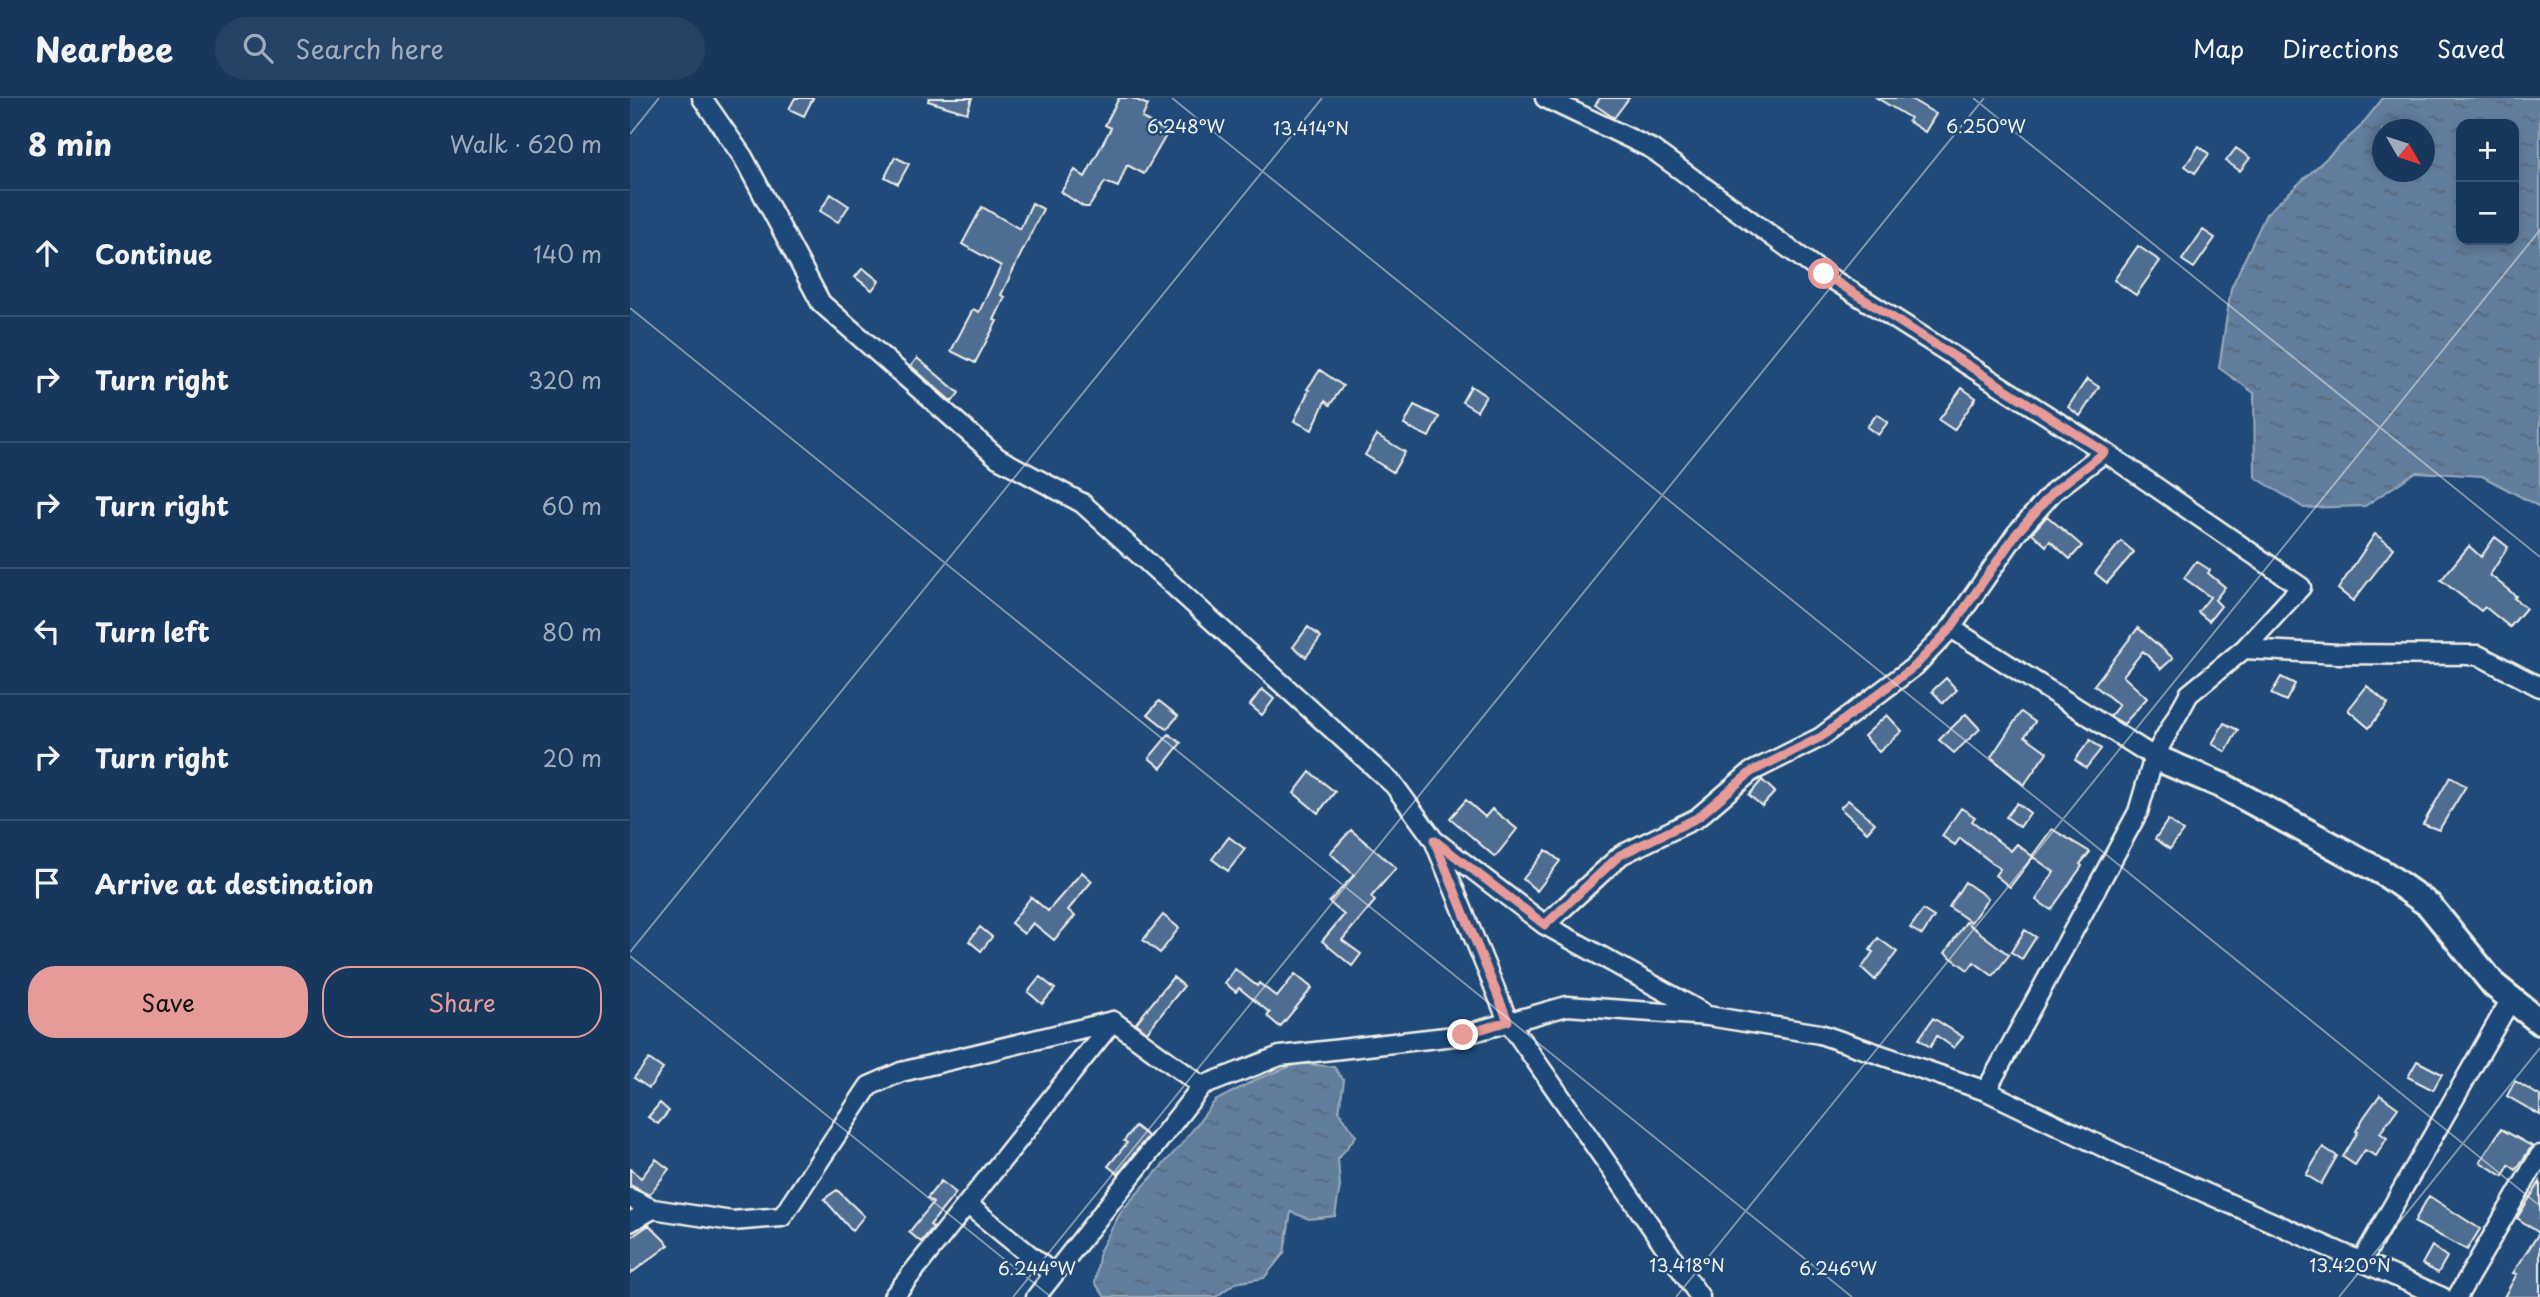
<!DOCTYPE html>
<meta charset="utf-8">
<style>
body{margin:0;font-family:"Playpen Sans",sans-serif;background:#244365;color:#f1f3f6}
.controls{position:absolute;right:21px;top:21px;display:grid;overflow:hidden;border-radius:14px;box-shadow:0 4px 10px #0003}
.controls button{width:63px;height:63px;display:grid;place-items:center;padding:0;border:0;border-bottom:2px solid #365272;background:#17385c;color:#f1f3f6;font:35px sans-serif}
.compass{position:absolute;left:1742px;top:21px;width:63px;height:63px;border-radius:50%;background:#17385c;box-shadow:0 4px 10px #0003;rotate:129deg}
.stop{position:absolute;width:21px;height:21px;margin:-16px;border:5px solid #e69b98;border-radius:50%;background:#fff}
.stop.end{background:#e69b98;border-color:#fff;box-shadow:0 2px 7px #0008}
.list{margin:0;padding:0;list-style:none}
h2{display:flex;justify-content:space-between;align-items:center;height:91px;margin:0;padding:0 28px;font-size:30px}
h2 small{font-size:23px;font-weight:400;color:#9eacbb}
.list li{display:grid;grid-template-columns:46px 1fr auto;gap:21px;align-items:center;box-sizing:border-box;height:126px;padding:0 28px;border-top:2px solid #365272}
.list b{display:block;font-size:26px;white-space:nowrap}
.list em{font-size:23px;font-style:normal;color:#9eacbb}
.actions{display:flex;gap:14px;padding:21px 28px}
.actions a{flex:1;padding:16px 0;border:2px solid #e69b98;border-radius:28px;text-align:center;font-size:24px;color:#e69b98}
.actions .main{background:#e69b98;color:#111}
.icon{flex:none;width:38px;height:38px;fill:none;stroke:currentColor;stroke-width:2;stroke-linecap:round;stroke-linejoin:round}
.map{position:relative;flex:none;width:1910px;height:1199px;overflow:hidden}
header{display:flex;align-items:center;gap:42px;box-sizing:border-box;height:98px;padding:0 35px;background:#17385c;border-bottom:2px solid #365272}
header strong{font-size:33px}
nav{display:flex;gap:38px;margin-inline-start:auto;font-size:24px}
.search{width:490px;height:63px;background:#244365;display:flex;align-items:center;gap:18px;box-sizing:border-box;padding:0 24px;border-radius:38px;color:#9eacbb;font-size:26px}
main{display:flex}
aside{flex:1;background:#17385c}
.map>svg:first-child{display:block}
.water{fill:url(#water-ripples);stroke:#9cacbb;stroke-width:2;fill-rule:evenodd}
.building{fill:#4d6e92;stroke:#f4f1e8;stroke-width:2}
.lines{fill:none;stroke-linecap:round;stroke-linejoin:round}
.street-casing{stroke:#f4f1e8;stroke-width:23}
.secondary-casing{stroke:#f4f1e8;stroke-width:30}
.street{stroke:#1f4a7a;stroke-width:18}
.secondary{stroke:#1f4a7a;stroke-width:24}
.route{stroke:#e69b98;stroke-width:9}
.ticks{fill:none;stroke:#f4f1e8;stroke-width:2;stroke-opacity:0.45}
.ticks-label{font-size:18px;text-anchor:middle;fill:#f4f1e8;stroke:#1f4a7a;stroke-width:5;stroke-linejoin:round;paint-order:stroke}
</style>
<header>
<strong>Nearbee</strong>
<div class="search"><svg class="icon" aria-label="search" viewBox="0 0 24 24"><circle cx="10" cy="10" r="6"/><path d="M15 15l6 6"/></svg>Search here</div>
<nav><a>Map</a><a>Directions</a><a>Saved</a></nav>
</header>
<main>
<aside>
<h2>8 min<small>Walk · 620 m</small></h2>
<ul class="list">
<li><svg class="icon" aria-label="ahead" viewBox="0 0 24 24"><path d="M12 20V5M6 11l6-6 6 6"/></svg><div><b>Continue</b></div><em>140 m</em></li>
<li><svg class="icon" aria-label="right" viewBox="0 0 24 24"><path d="M7 20v-9h11M14 6l5 5-5 5"/></svg><div><b>Turn right</b></div><em>320 m</em></li>
<li><svg class="icon" aria-label="right" viewBox="0 0 24 24"><path d="M7 20v-9h11M14 6l5 5-5 5"/></svg><div><b>Turn right</b></div><em>60 m</em></li>
<li><svg class="icon" aria-label="left" viewBox="0 0 24 24"><path d="M17 20v-9H6M10 6l-5 5 5 5"/></svg><div><b>Turn left</b></div><em>80 m</em></li>
<li><svg class="icon" aria-label="right" viewBox="0 0 24 24"><path d="M7 20v-9h11M14 6l5 5-5 5"/></svg><div><b>Turn right</b></div><em>20 m</em></li>
<li><svg class="icon" aria-label="arrive" viewBox="0 0 24 24"><path d="M6 21V4h12l-3 4 3 4H6"/></svg><div><b>Arrive at destination</b></div></li>
</ul>
<div class="actions"><a class="main">Save</a><a>Share</a></div>
</aside>
<div class="map">
<svg width="1910" height="1199" viewBox="0 0 1910 1199">
<defs>
<pattern id="water-ripples" width="26" height="14" patternUnits="userSpaceOnUse" patternTransform="scale(1.75)"><rect width="26" height="14" fill="#627e9d"/><path d="M2 4q2-2 4 0t4 0M15 11q2-2 4 0t4 0" fill="none" stroke="#58687a"/></pattern>
</defs>
<rect width="100%" height="100%" fill="#1f4a7a"/>
<filter id="ink" filterUnits="userSpaceOnUse"><feTurbulence type="fractalNoise" baseFrequency=".0143" numOctaves="2"/><feDisplacementMap in="SourceGraphic" scale="14" xChannelSelector="R" yChannelSelector="G"/><feConvolveMatrix kernelMatrix="1 2 1 2 8 2 1 2 1" color-interpolation-filters="sRGB"/></filter>
<g filter="url(#ink)">
<path class="water" d="M1753 0H1910V409L1852 378 1786 374 1735 408 1674 410 1625 379 1624 295 1589 270 1601 190 1636 116 1729 30ZM1831 26H1884V142H1831ZM1752 32H1794V74H1752Z
M669 965 704 969 714 983 709 1013 726 1038 708 1061 710 1088 705 1118 679 1121 661 1114 654 1155 634 1180 605 1185 586 1199H475L465 1185 470 1152 492 1112 550 1048 585 1003 627 981Z"/>
<path class="building" d="M165 0H183L174 18 159 11Z
M299 0H342L337 15 298 3Z
M489 0H502L518 7 512 20 538 34 514 76 497 67 488 89 475 84 459 109H454L431 94 445 72 455 79 481 30 475 27Z
M970 0H999L984 20 965 7Z
M1247 0H1279L1306 16 1295 34 1278 23 1280 20Z
M1569 48 1579 56 1565 75 1555 68Z
M1606 50 1620 60 1610 73 1596 63Z
M265 59 279 66 268 86 255 79Z
M201 96 219 108 208 124 190 113Z
M402 105 413 111 371 197 375 199 364 222 367 223 345 265 321 253 343 211 349 214 371 168 332 146 352 109 390 131Z
M1573 132 1585 140 1564 170 1552 162Z
M1508 148 1530 163 1506 197 1484 182Z
M233 170 249 183 242 192 225 179Z
M287 260 329 295 322 304 281 268Z
M690 272 713 288 700 307 695 303 682 332 664 323 679 292 677 291Z
M1457 281 1469 289 1450 318 1438 309Z
M841 288 856 298 847 313 832 304Z
M1332 290 1346 300 1324 332 1309 322Z
M784 307 809 319 799 339 774 327Z
M1247 316 1258 324 1248 337 1237 329Z
M747 337 775 354 763 374 735 357Z
M1417 418 1452 448 1440 461 1420 443 1416 448 1402 435Z
M1745 436 1764 450 1723 503 1708 491Z
M1865 439 1878 449 1860 477 1886 498 1884 500 1896 510 1880 529 1855 509 1851 513 1811 482 1839 448 1851 459Z
M1491 443 1504 454 1477 485 1465 475Z
M1566 463 1580 472 1578 475 1595 489 1585 502 1591 508 1579 523 1568 514 1580 499 1554 480Z
M678 529 691 539 676 559 663 549Z
M1508 530 1543 560 1531 571 1513 553 1493 578 1517 600 1494 626 1480 618 1489 607 1464 587Z
M1651 579 1665 586 1656 603 1641 596Z
M1316 580 1327 592 1313 605 1302 593Z
M1737 588 1758 606 1739 630 1718 612Z
M632 591 644 601 632 617 620 607Z
M529 603 548 618 537 631 518 616Z
M1391 614 1405 624 1395 638 1417 654 1394 687 1361 659Z
M1336 616 1350 631 1324 655 1309 642Z
M1257 617 1272 633 1249 654 1234 638Z
M1594 625 1608 632 1596 654 1582 646Z
M539 636 551 645 531 670 519 660Z
M1460 642 1471 651 1456 670 1445 662Z
M680 674 705 694 688 715 664 695Z
M1820 679 1836 688 1809 732 1793 726Z
M1132 682 1145 694 1132 708 1119 697Z
M836 702 855 719 862 711 887 731 865 759 820 720Z
M1218 702 1245 725 1237 734 1210 710Z
M1387 705 1400 715 1390 729 1376 719Z
M1331 710 1345 719 1342 723 1381 753 1387 746 1402 758 1422 731 1460 754 1450 766 1452 768 1421 812 1406 802 1424 774 1403 759 1380 789 1365 777 1370 771 1330 740 1325 747 1312 738Z
M1538 722 1553 733 1540 751 1525 741Z
M721 732 766 770 741 799 745 803 712 842 731 856 722 868 692 843 714 817 699 804 724 777 700 755Z
M599 739 615 751 598 773 582 761Z
M916 752 930 763 907 793 893 781Z
M452 774 462 783 438 812 445 818 424 842 403 825 394 836 381 825 401 799 418 813Z
M1335 784 1358 800 1341 824 1319 809Z
M1293 812 1304 819 1292 837 1280 830Z
M533 817 549 830 530 855 513 842Z
M1336 824 1379 857 1363 878 1344 864 1338 872 1315 855Z
M350 829 362 839 351 853 339 843Z
M1395 832 1406 839 1392 861 1381 854Z
M1248 840 1267 854 1245 882 1232 870 1243 854 1240 852Z
M605 871 627 888 629 885 647 899 665 876 682 890 650 929 637 918 640 915 609 890 606 894 595 885Z
M410 879 425 891 412 906 398 894Z
M543 879 554 888 517 934 506 925Z
M1303 920 1333 939 1324 950 1307 938 1300 949 1289 941Z
M19 961 33 971 19 990 4 980Z
M1787 963 1812 976 1803 992 1778 979Z
M1885 983 1910 998V1017L1877 998Z
M1750 997 1768 1010 1750 1035 1757 1040 1746 1058 1735 1052 1725 1067 1713 1059 1728 1034 1726 1033 1734 1019Z
M30 1005 39 1013 28 1026 18 1019Z
M505 1028 518 1038 488 1076 478 1068 497 1045 494 1043Z
M1871 1031 1902 1048 1886 1072 1879 1067 1873 1078 1850 1064Z
M1693 1049 1707 1058 1691 1086 1676 1077Z
M26 1061 39 1071 19 1097 0 1087V1071L11 1080Z
M311 1083 326 1095 300 1127 303 1129 291 1144 279 1134 303 1105 297 1100Z
M1910 1084V1199H1874L1887 1176 1883 1175 1909 1135 1887 1120Z
M207 1092 234 1118 222 1133 194 1101Z
M1799 1098 1850 1131 1837 1152 1784 1124Z
M19 1127 39 1147 0 1176V1140Z
M1802 1148 1817 1159 1808 1175 1792 1166Z"/>
<g class="lines">
<g class="street-casing">
<path id="street" d="M72 0 113 59 191 205 368 360 452 405 764 687 804 742 915 827 1072 914
M915 0 1022 51 1194 176 1475 354 1671 489 1614 551 1559 596 1524 659 1508 714 1356 993
M1321 530 1524 659
M1614 551 1708 556 1848 557 1910 589
M804 742 878 923 1070 1199
M915 827 991 757 1067 720 1121 674 1191 639 1285 568 1321 530 1386 436 1424 393 1475 354
M0 1100 23 1111
M337 1106 423 1176
M0 1124 23 1111 102 1123 152 1119 239 988 271 974 483 923 572 988 650 958 833 937 937 908 1078 918 1190 936 1356 993 1494 1059 1812 1199
M1731 1164 1881 901
M263 1199 483 923
M406 1199 572 988
M1827 1199 1910 1057"/>
</g>
<g class="secondary-casing">
<path id="secondary" d="M1524 659 1593 688 1755 776 1799 807 1864 887 1910 924"/>
</g>
<use href="#street" class="street"/>
<use href="#secondary" class="secondary"/>
</g>
</g>
<g class="lines" filter="url(#ink)">
<path class="route" d="M833 937 878 923 804 742 915 827 990 757 1067 720 1121 674 1191 639 1285 568 1321 530 1386 436 1424 393 1475 354 1194 176"/>
</g>
<path class="ticks" d="M542 0 1910 1108M1343 0 1910 459M0 36 29 0M0 210 1222 1199M0 854 692 0M0 858 421 1199M383 1199 1354 0M1046 1199 1910 132M1709 1199 1910 950"/>
<g class="ticks-label">
<text x="556" y="35">6.248°W</text>
<text x="1356" y="35">6.250°W</text>
<text x="681" y="37">13.414°N</text>
<text x="1057" y="1174">13.418°N</text>
<text x="1720" y="1174">13.420°N</text>
<text x="407" y="1177">6.244°W</text>
<text x="1208" y="1177">6.246°W</text>
</g>
</svg>
<div class="controls">
<button>+</button>
<button>−</button>
</div>
<svg class="compass" viewBox="-18 -18 36 36"><path d="M0-13l5 13h-10z" fill="#e53935"/><path d="M0 13l5-13h-10z" fill="#9eacbb"/></svg>
<div class="stop" style="left:1194px;top:176px"></div>
<div class="stop end" style="left:833px;top:937px"></div>
</div>
</main>
